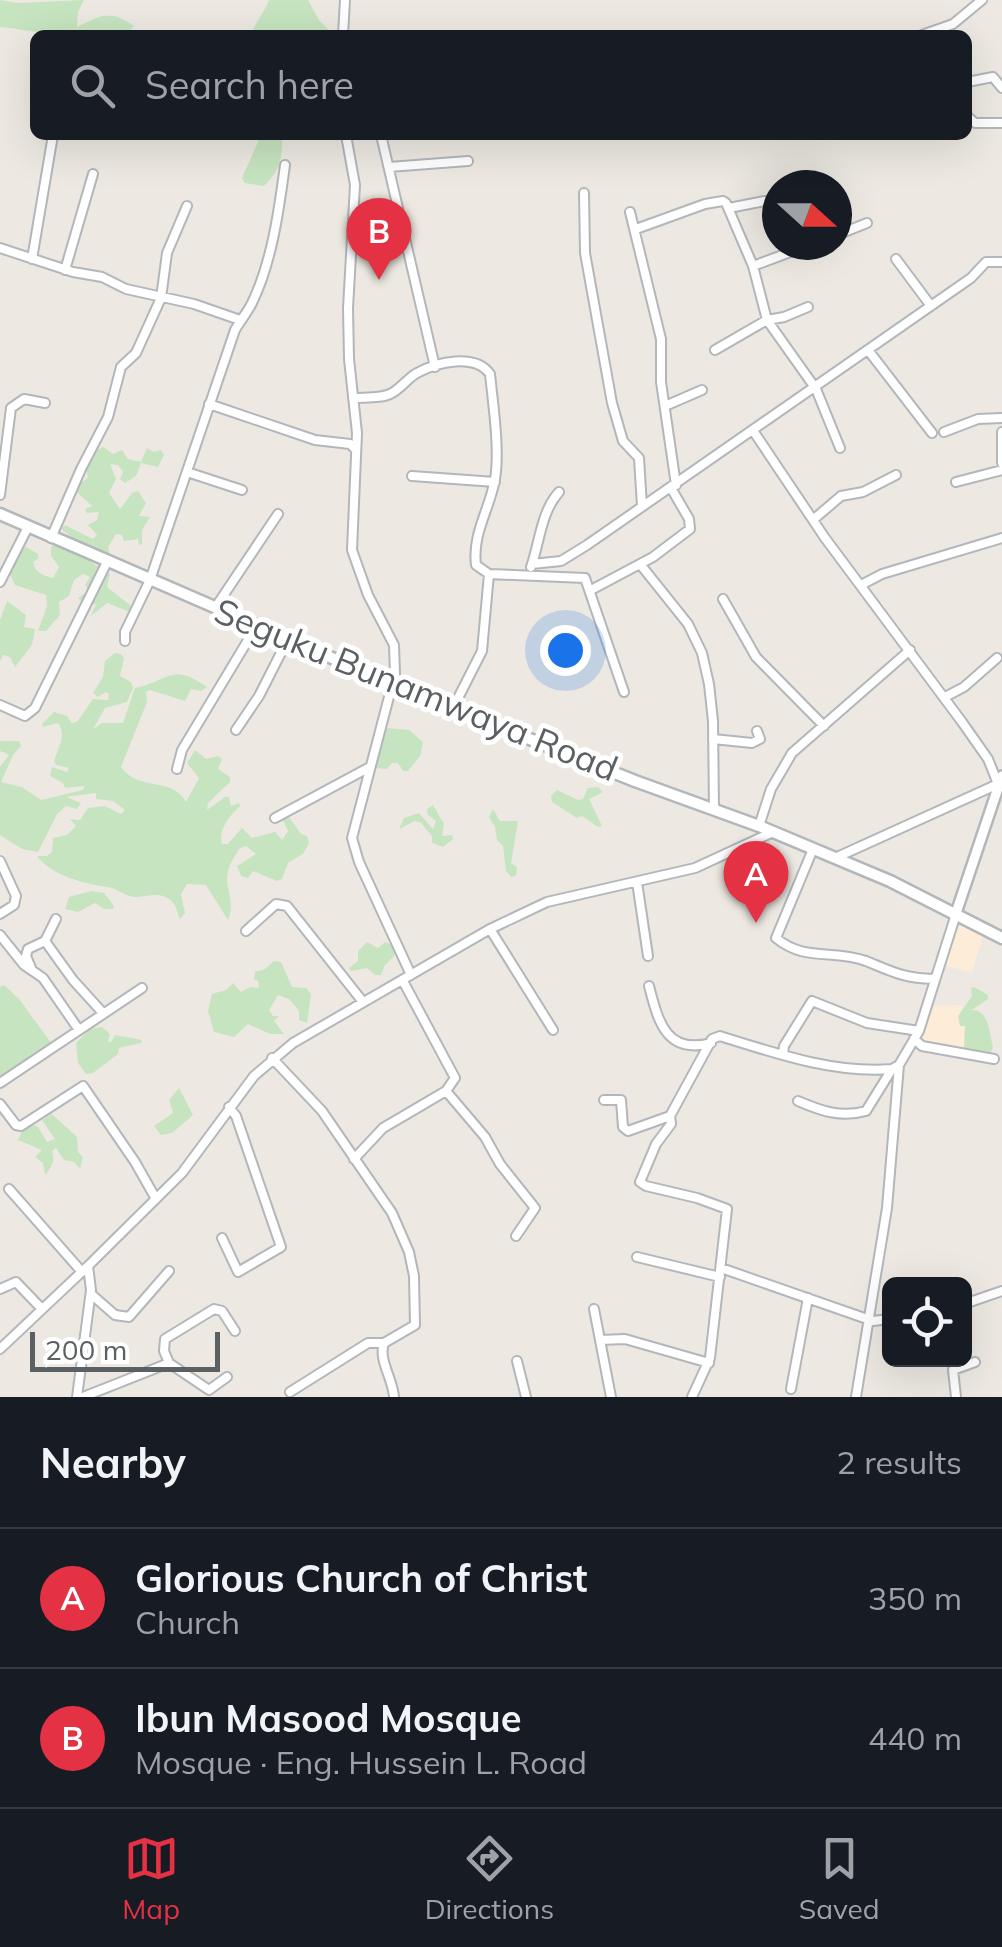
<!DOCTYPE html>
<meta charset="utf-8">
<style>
body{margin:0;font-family:Mulish,sans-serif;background:#242831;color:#f1f3f6}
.controls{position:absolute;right:30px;bottom:30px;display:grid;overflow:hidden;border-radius:15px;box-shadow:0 10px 40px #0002}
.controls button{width:90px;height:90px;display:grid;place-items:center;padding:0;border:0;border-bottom:2px solid #363941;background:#171b24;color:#f1f3f6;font:50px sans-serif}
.compass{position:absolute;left:762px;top:170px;width:90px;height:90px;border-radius:50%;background:#171b24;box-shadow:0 10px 40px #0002;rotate:111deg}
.scale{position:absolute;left:30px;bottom:25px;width:190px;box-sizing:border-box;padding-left:10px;border:5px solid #5b6063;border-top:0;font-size:28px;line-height:35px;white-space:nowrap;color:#5b6063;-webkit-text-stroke:8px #fff;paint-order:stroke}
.you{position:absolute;left:565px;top:650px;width:35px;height:35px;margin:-25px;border:8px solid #fff;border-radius:50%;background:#1a73e8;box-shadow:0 0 0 15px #1a73e833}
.badge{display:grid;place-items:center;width:65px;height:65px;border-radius:50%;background:#e43144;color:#fff;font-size:32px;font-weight:700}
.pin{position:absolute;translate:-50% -82px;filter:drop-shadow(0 2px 5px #0008)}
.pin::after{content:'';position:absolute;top:52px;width:35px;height:30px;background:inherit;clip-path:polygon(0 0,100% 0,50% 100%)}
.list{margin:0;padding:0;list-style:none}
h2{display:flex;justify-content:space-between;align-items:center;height:130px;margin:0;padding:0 40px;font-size:42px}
h2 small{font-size:32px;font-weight:400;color:#9ea1a6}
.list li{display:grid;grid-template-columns:65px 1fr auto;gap:30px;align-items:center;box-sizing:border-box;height:140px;padding:0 40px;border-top:2px solid #363941}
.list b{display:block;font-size:38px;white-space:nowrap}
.list p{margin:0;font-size:32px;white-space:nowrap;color:#9ea1a6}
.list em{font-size:32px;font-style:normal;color:#9ea1a6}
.icon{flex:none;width:55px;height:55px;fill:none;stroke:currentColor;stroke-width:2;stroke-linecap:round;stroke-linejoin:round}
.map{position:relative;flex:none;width:1002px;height:1397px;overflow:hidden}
.search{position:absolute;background:#171b24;box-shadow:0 10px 40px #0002;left:30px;right:30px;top:30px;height:110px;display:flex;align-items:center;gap:25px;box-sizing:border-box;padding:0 35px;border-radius:15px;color:#9ea1a6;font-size:38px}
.sheet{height:410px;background:#171b24}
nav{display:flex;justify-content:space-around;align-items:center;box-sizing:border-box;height:140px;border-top:2px solid #363941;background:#171b24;font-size:28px;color:#9ea1a6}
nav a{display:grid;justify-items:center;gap:5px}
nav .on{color:#e43144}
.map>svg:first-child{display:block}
.commercial{fill:#fdedd8}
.green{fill:#c6e4bf}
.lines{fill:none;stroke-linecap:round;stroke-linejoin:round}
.stream{stroke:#a3e6fd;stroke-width:2.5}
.minor-casing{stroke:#b3b6ba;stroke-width:12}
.tertiary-casing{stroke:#b3b6ba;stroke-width:14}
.secondary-casing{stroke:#b2b7ba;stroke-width:15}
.minor{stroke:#fff;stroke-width:8}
.tertiary{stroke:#fff;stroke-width:9}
.secondary{stroke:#fff;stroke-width:10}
.labels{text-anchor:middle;stroke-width:10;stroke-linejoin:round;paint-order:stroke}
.street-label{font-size:35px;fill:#5b6063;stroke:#fff}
</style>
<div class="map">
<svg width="1002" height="1397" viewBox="0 0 1002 1397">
<rect width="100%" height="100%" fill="#ede9e2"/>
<path class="commercial" d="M956 920 984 931 972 972 941 965Z
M962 1005 960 1025 965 1026 964 1053 917 1040 928 1006Z"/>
<path class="green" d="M0 0 18 3 84 0 78 12 77 27C101 15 110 9 134 26L125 35H107L100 30C81 42 24 29 0 27Z
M269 0H308L319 20 334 35H251C256 21 264 13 269 0Z
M261 135H282C283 157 280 171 264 186L245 183 242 178Z
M103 447 113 454 122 450 128 459 141 462 147 448 154 452 161 450 164 455 158 467 141 463 136 476 125 483 120 479 123 472 118 465 110 464 116 479 109 493 120 509 132 493 138 491 146 503 139 516 150 517 142 530V544L139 545 138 539 124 541 122 535 116 534 108 547 110 556 107 557 82 545 61 529 65 525 93 539 97 535 88 525 97 520 99 512 87 513 85 509 92 506 78 493 77 485 88 478 86 466 97 450Z
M62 541C77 546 84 560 99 567L100 572 110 574 107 587 135 609 130 612 107 603 91 616 96 604 85 606 78 598 84 594 94 597 85 585 90 577 83 574 74 580 69 596 59 602 60 615 46 631H38L47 606 46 595 15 585 10 575 20 552 26 547 38 554 39 558 33 562C35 573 42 575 53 578L59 567 51 556V547Z
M7 601 26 615 24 627 35 629 32 645 15 667 10 657 3 655 0 661V620Z
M115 653 121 654 124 658 120 676 131 682 133 688 127 702 105 708 93 729 102 723H123L135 688C169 681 172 662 207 687L201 691 191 689 185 701 150 690 146 692 147 702 121 767C138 792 172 776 186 802L199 778 187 763 195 750 206 759 218 756 222 759 218 769 230 777V782L208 803 207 810 225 797H229L231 806 239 803 240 806C229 816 218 830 222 844H228L242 828 252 838 275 832 282 840 288 831 283 820 289 817 301 834 307 836 309 843 303 854 288 863 282 879 277 881 253 871 248 878 241 876 237 866 256 854 246 846 239 849C235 856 230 863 228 871 224 889 236 902 228 920L206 885 187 884 181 894 185 913 180 919C177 913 176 903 169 899 159 892 148 896 138 897 127 898 118 889 108 887 86 884 51 876 37 856H47L52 852 53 838 67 835 76 826 70 819 80 820 88 808 105 806 121 814 125 810 113 801 96 799V793L66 797 81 803 77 809 66 806 57 814 38 852 22 849 0 835V767L9 755 0 751V741H19L21 746 13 755 1 782 22 787 41 800 83 790 84 786 65 788 63 783 50 776 52 767 67 772 69 768 56 765 54 761C58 748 67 735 58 723L43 727 42 724 54 712 67 716 72 723 77 722 93 699 108 700 109 694 106 692 98 697 93 693 103 677 105 661Z
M387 728 409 730 423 742 420 756 408 771H403L398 763H392L387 769 376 768 373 762Z
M598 787 603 792 589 799 602 826 598 827 582 816 577 818 552 802 551 796 557 790 578 800 583 799 588 788Z
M433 805 444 824 442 836 452 835 453 839 443 847 432 843V836L421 823 415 821 399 829 404 818 419 813 433 829 436 821 428 815 427 809Z
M493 809 500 821H518L511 863 517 867 516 876 511 877 506 871 503 846 497 840 495 827 489 817Z
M91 891 104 893 114 906 113 909H104L95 903 78 912 65 909 69 897Z
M367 942 378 948 385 942 394 946V956L385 965 381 975H375L367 968 351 971 349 968 358 961V951Z
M274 961 281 962 292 987 306 988 311 994 307 1023 299 1020V1011L289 999 278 995 269 1010 273 1016H279L274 1021 284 1034H270L248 1024 234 1037 214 1032 208 1011 212 994 226 990 233 983 241 992 250 987 259 988 258 981 254 979 255 972 265 969Z
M4 985 20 1000 51 1043 0 1080V987Z
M974 987 988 995V999L972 1010C989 1010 989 1032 993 1047L989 1056 964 1051 965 1026H960L958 1016 972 996 971 988Z
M102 1027 110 1034 108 1041 111 1042 115 1035 142 1040 141 1043 119 1048 118 1054 93 1073 86 1074 78 1063 76 1043 90 1029Z
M179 1088 193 1115 172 1133 161 1135 154 1126 173 1113 169 1100Z
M52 1114 77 1137 78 1152 83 1157 80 1169 74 1162 64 1160 56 1148 52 1151C55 1160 52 1167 45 1175L43 1163 35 1157 42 1150 18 1140 22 1131 31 1124 38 1127 47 1142 55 1139 42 1120Z"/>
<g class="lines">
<path class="stream" d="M938 955 943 941"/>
<g class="minor-casing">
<path id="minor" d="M343 35 345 0
M922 35 953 24 982 0
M967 82 993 77 1002 88
M967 116 975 123H1002
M346 135 355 185 348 308 349 359 357 433 352 550 368 595 394 645 395 674 352 838 359 862 411 975
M381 135 435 367
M389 167 468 161
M584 193 585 253 612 403 623 441 639 458 642 506
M729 208 765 201
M630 212 661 339V382L676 485
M636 229 705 204 723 201 726 203 753 266 767 320 715 350
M837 235 867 223
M0 248 73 272 102 277 126 289 194 304 240 320
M32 259 53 135
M896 259 931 306
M753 266 809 245
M65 270 93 174
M808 307 784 317 767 320 816 389 840 448
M868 350 932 433
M353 398C365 397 382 399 392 393 401 388 408 378 417 373 437 362 475 353 490 374 493 404 500 450 495 479 490 509 472 533 476 565L489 574 585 578 624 692
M209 404 315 440 350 444 356 450
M665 406 702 390
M754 432 825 538 962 722 988 759 998 784 835 858
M944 432 978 419 1002 418
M1002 432V463
M187 472 242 490
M412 476 495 482
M956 482 1002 470
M0 495 11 408 24 399 45 403
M814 519 841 496 863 492 896 475
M51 538 81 469 108 417 121 367 136 353 161 298 167 253 187 206
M532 564 561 561 587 545 971 278 986 262H1002
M640 564 688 624 702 653 709 684 713 721 714 810
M531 567C540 541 541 512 559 492
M0 582 28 527
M861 585 882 574 1002 538
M591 590 653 557 690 529 689 519 671 488
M723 599 756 657 824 726
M215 608 278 514
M125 641V632L150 580 235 330C240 321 247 313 252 303 272 262 279 210 285 165
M945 697 964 687 997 658
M0 705 25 716 35 708 107 562
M453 708 482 651 489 574
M236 730 259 696 288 639
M713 739 752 743 760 739 757 731
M177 769 182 750 257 625
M275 818 368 768
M759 826 771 789 792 753 910 650
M813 849 776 938C805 962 833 949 866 961 893 972 903 978 934 979
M0 861 16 896 14 905 0 914
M637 882 648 956
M56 919 45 941 73 980 102 1012
M490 929 553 1030
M246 931 276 904 287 906 363 1002
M0 935 24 965 43 978 79 1030
M31 968 26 956 28 949 45 941
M403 981 455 1078 446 1091 485 1137 500 1164 535 1208 516 1236
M649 986C658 1021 666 1055 711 1043
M914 1039 922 1046 994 1059
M783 1054 784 1046 812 1001 867 1023 919 1031
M272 1058 322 1111 392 1213 409 1252 414 1276 415 1325 384 1343C378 1360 393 1379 394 1397
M0 1083 142 988
M604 1100H621L623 1127 628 1131 670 1116
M798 1101C821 1111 841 1118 866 1111L892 1069 899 1065 919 1031 956 914
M0 1104 16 1125 21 1126 83 1086 135 1162 156 1199
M354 1159 383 1128 446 1091
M9 1189 82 1272
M222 1238 238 1272 281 1247 236 1116 229 1107
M637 1257 720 1277
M721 1268 873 1321 890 1319
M0 1289 16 1282 41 1308
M91 1294 115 1315 129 1317 169 1271
M964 1304 1002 1291
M594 1309 611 1397
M600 1340 625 1339 709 1363
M0 1349 88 1266
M517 1361 526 1397
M169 1363 164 1351 165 1339 214 1309 222 1311 235 1331
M791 1389 808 1298
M290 1392 368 1343H384
M77 1397 91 1290 88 1266 182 1173 254 1076 293 1043 490 929 547 902 695 868 773 832
M83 1397 169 1363 209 1390 227 1377
M692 1397 710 1358 727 1209 697 1198 646 1186 640 1182 656 1144 671 1124 670 1116 712 1039 720 1036C774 1053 835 1074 892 1069
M856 1397 887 1208 899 1065
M956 1397 953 1370 975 1362"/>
</g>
<g class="tertiary-casing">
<path id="tertiary" d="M956 913 1002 776"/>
</g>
<g class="secondary-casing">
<path id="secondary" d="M0 514 392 684 635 781 759 826 890 881 1002 938"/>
</g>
<use href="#minor" class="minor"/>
<use href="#tertiary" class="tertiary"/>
<use href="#secondary" class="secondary"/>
</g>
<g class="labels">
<g class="street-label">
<text transform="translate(416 690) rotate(22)" y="12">Seguku Bunamwaya Road</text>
</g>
</g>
</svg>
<div class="controls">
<button><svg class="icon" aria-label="locate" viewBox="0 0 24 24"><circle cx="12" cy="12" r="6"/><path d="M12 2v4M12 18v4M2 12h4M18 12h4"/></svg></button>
</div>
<svg class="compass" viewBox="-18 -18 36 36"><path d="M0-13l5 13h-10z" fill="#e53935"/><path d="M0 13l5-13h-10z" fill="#9ea1a6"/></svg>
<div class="scale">200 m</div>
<div class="you"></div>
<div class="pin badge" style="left:756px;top:923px">A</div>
<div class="pin badge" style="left:379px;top:280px">B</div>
<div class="search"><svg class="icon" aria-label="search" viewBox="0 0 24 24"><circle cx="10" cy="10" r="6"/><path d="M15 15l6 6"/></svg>Search here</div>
</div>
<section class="sheet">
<h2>Nearby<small>2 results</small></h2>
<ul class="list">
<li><span class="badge">A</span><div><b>Glorious Church of Christ</b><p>Church</p></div><em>350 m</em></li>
<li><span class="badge">B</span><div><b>Ibun Masood Mosque</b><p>Mosque · Eng. Hussein L. Road</p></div><em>440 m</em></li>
</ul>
</section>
<nav>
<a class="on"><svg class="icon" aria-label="map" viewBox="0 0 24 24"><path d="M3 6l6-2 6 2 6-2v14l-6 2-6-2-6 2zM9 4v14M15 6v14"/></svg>Map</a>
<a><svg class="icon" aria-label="directions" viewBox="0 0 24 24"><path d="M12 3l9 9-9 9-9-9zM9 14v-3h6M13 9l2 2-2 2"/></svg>Directions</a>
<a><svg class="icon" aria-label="saved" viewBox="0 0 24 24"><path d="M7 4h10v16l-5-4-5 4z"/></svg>Saved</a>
</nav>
